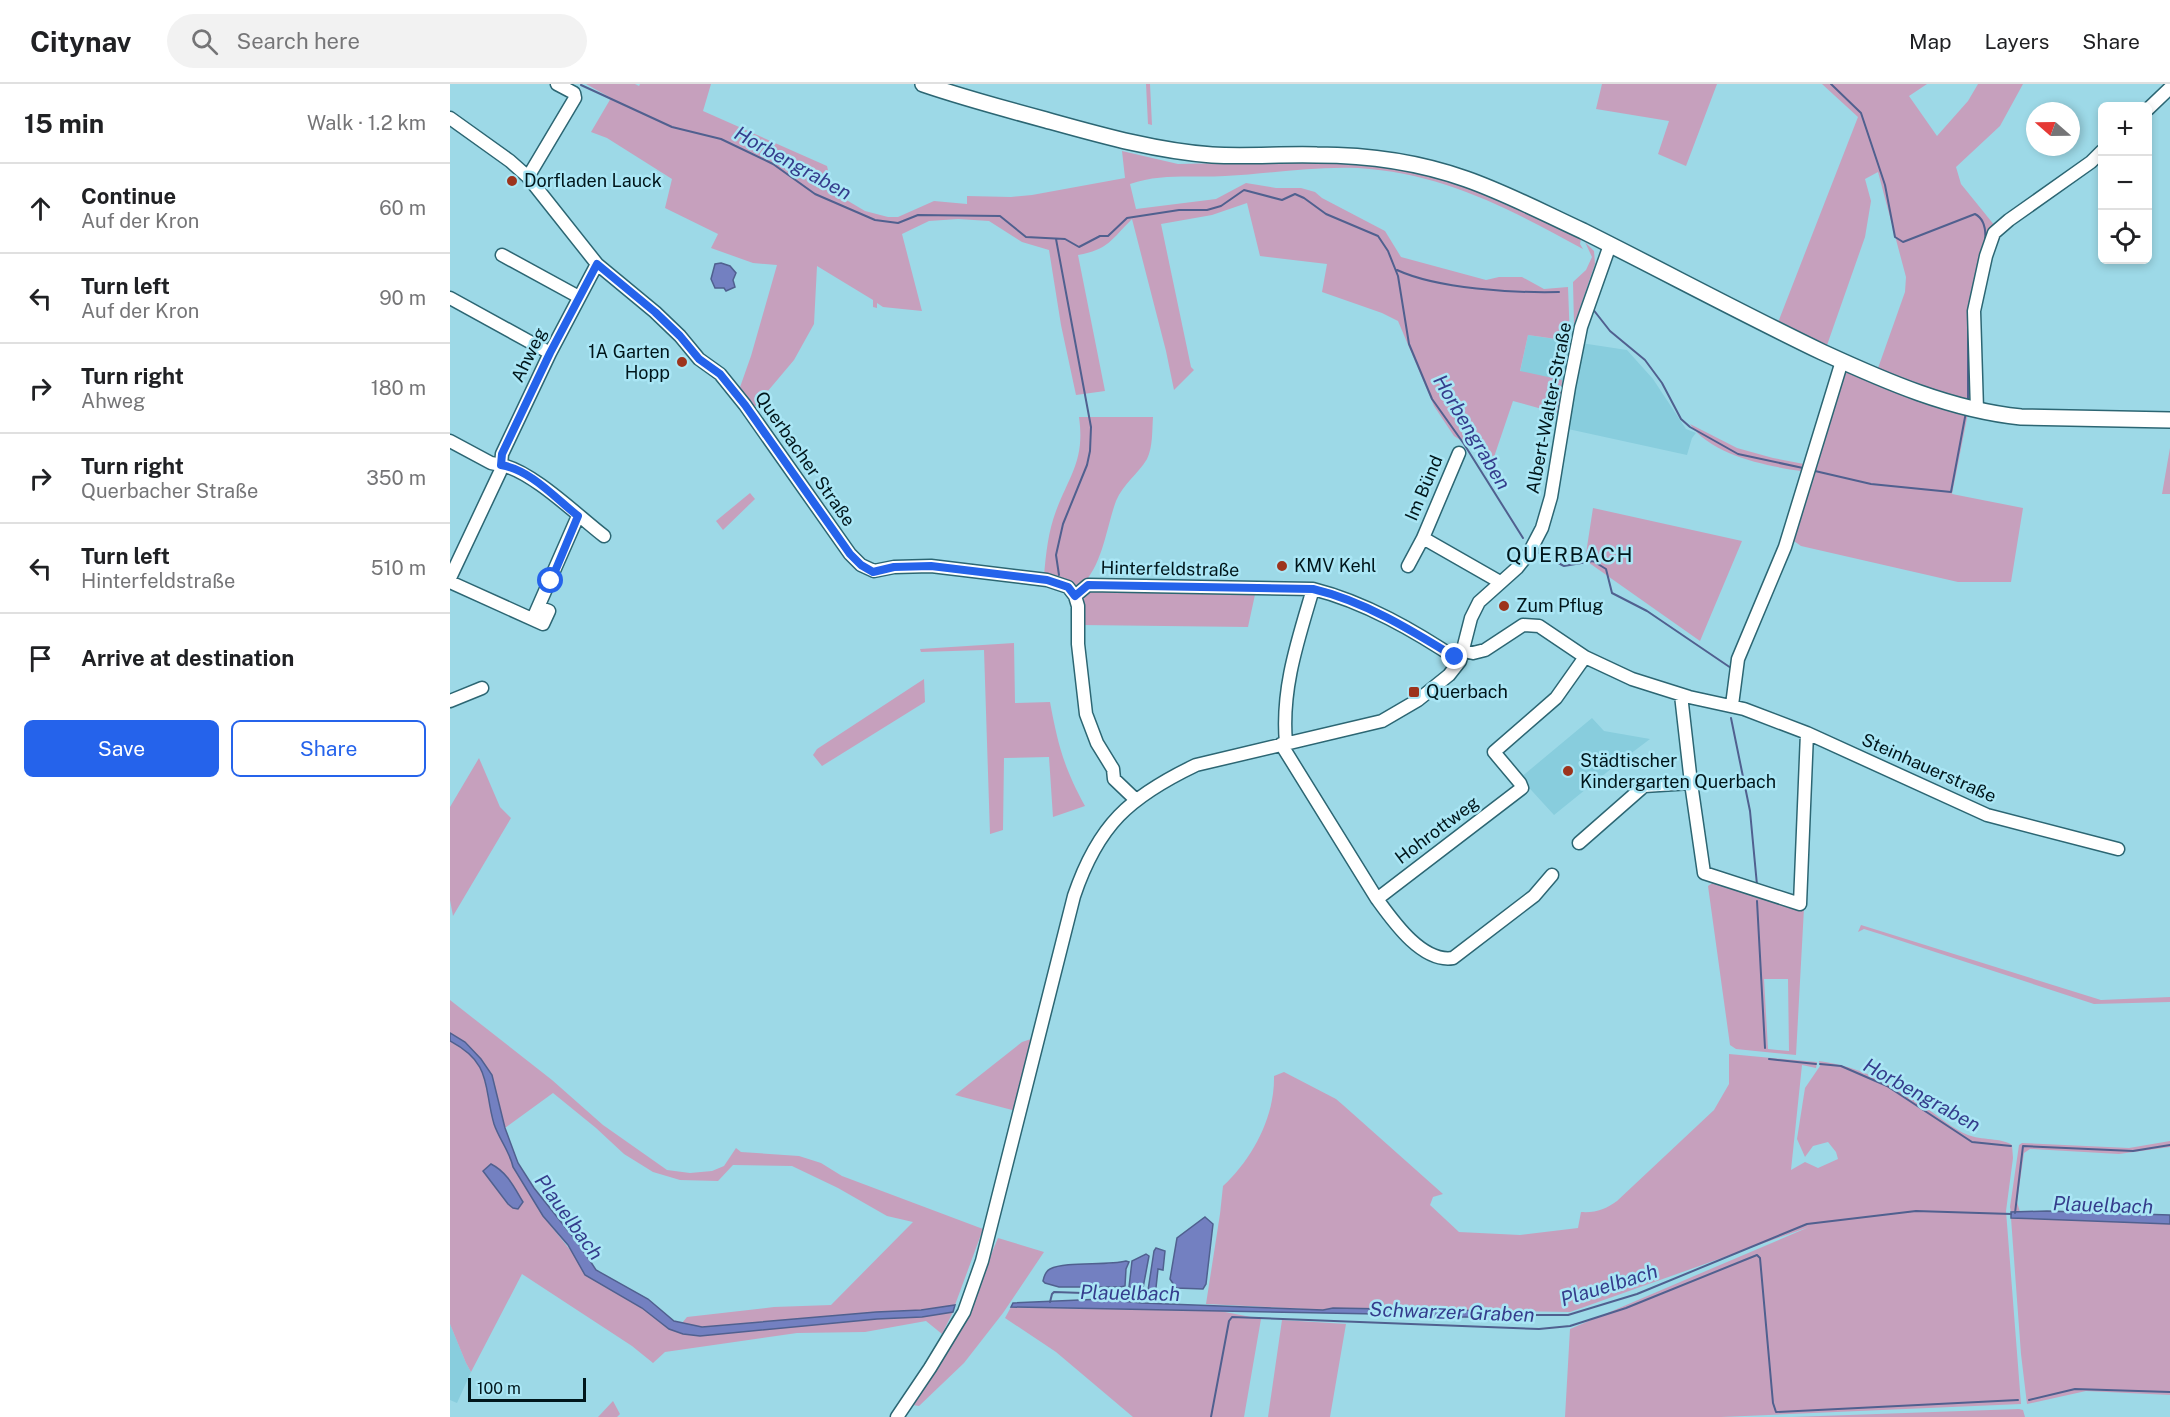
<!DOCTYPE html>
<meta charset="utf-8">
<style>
body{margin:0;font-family:"Public Sans",sans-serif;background:#f2f2f2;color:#202124}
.controls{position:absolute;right:18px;top:18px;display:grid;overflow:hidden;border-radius:9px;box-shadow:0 3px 9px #0003}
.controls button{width:54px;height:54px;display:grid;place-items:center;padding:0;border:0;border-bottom:2px solid #e0e0e0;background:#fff;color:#202124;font:30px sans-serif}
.compass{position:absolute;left:1576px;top:18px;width:54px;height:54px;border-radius:50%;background:#fff;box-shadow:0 3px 9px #0003;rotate:290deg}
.scale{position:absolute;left:18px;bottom:15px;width:118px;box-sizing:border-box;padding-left:6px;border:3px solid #00161b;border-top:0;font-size:16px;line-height:21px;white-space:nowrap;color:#00161b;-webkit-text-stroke:4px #aae6f5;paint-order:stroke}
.stop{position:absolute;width:18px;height:18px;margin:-14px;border:4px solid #2563eb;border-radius:50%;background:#fff}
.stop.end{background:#2563eb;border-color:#fff;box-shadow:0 2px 6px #0008}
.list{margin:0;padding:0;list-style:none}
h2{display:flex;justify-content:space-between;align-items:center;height:78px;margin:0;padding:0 24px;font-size:26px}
h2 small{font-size:20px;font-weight:400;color:#757577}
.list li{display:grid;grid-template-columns:39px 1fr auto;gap:18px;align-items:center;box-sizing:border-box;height:90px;padding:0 24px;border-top:2px solid #e0e0e0}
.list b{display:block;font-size:22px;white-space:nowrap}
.list p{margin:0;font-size:20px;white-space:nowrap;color:#757577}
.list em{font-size:20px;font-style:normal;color:#757577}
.actions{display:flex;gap:12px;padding:18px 24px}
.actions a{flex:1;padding:14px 0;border:2px solid #2563eb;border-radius:9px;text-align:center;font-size:21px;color:#2563eb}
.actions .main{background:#2563eb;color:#fff}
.icon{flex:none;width:33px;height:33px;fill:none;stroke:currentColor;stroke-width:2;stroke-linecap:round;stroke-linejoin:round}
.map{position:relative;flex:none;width:1720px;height:1333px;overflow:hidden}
header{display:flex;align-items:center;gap:36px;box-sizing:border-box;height:84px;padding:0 30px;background:#fff;border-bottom:2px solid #e0e0e0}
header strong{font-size:28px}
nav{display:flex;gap:33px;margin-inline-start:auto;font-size:21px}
.search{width:420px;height:54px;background:#f2f2f2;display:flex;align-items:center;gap:15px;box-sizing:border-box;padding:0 21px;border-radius:33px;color:#757577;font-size:22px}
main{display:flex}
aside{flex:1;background:#fff}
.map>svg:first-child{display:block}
.built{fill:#88cddd}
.green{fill:#c6a0bd;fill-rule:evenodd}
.water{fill:#7380c1;stroke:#50608f;stroke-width:1.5}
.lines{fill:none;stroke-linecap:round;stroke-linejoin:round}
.stream{stroke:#50608f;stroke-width:2}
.minor-casing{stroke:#2c6673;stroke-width:15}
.major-casing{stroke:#2c6673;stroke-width:18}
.minor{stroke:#fff;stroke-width:12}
.major{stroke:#fff;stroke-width:15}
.route{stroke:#2563eb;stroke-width:8}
.poi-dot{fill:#9d341d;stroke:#aae6f5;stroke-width:2}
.labels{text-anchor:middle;stroke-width:5;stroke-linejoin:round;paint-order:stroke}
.poi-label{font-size:18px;fill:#00161b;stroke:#aae6f5;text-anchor:start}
.street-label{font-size:18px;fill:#00161b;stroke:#aae6f5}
.water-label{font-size:20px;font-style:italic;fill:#353d8c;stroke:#aae6f5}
.quarter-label{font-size:21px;letter-spacing:1.5px;fill:#00161b;stroke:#aae6f5}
</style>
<header>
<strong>Citynav</strong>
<div class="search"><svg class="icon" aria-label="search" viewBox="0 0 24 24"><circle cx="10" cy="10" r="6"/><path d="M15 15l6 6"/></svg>Search here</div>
<nav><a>Map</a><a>Layers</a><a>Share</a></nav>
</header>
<main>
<aside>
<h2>15 min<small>Walk · 1.2 km</small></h2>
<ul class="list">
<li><svg class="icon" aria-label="ahead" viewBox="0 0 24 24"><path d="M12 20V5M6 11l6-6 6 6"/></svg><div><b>Continue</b><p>Auf der Kron</p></div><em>60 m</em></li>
<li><svg class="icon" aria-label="left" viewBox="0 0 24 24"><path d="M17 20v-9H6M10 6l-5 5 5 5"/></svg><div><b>Turn left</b><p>Auf der Kron</p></div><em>90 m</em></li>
<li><svg class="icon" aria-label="right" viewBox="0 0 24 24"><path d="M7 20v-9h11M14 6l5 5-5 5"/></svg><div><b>Turn right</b><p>Ahweg</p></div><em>180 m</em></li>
<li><svg class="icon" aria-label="right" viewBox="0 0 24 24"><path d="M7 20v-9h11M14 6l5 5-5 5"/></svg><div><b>Turn right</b><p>Querbacher Straße</p></div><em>350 m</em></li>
<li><svg class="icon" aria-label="left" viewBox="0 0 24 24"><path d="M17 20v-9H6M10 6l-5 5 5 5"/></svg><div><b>Turn left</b><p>Hinterfeldstraße</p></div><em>510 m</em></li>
<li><svg class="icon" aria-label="arrive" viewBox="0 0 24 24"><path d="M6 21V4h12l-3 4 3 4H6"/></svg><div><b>Arrive at destination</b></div></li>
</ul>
<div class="actions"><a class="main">Save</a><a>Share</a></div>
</aside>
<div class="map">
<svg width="1720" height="1333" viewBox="0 0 1720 1333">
<rect width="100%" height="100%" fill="#9dd9e7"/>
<path class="built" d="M1078 251 1177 266 1203 295 1236 345 1246 349 1242 354 1237 371 1118 345 1110 330 1070 288Z
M1142 634 1154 647 1200 655 1167 680 1104 731 1070 694Z
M0 1240 16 1279 21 1288 7 1319 0 1316Z"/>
<path class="green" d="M136 0H185L189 2 190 0H261L253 27 377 82 383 108 415 127 438 133H448L484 117 517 120V112L561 113 582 111 675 94 672 67 728 80 774 79 775 75 905 76 979 88 1056 117 1131 155 1130 160 1133 165C1060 125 993 89 908 84 863 82 819 90 775 92 743 94 712 89 680 100L686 125 766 115 796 99 826 104H851L865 108 872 114 935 147 951 173 1036 196 1049 193H1072L1094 205 1118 203 1120 257 1078 251 1070 287 1112 296 1110 330 1063 317 1043 376 1004 352 984 322 948 237 932 229 872 208 877 180 810 172 797 119 762 131 711 140 741 283 744 286 724 306 716 267 682 135C662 155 658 166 628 171L655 307 626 311 611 241 599 166 572 158 539 137 508 135 479 137 452 150 472 227 433 223 427 219V224L423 223V216L367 182 364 240 344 276 302 326 289 306 301 272 327 181 303 179 261 164 268 150 215 124 222 95 157 54 141 48 161 14Z
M696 0H700L702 41 698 40Z
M1152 0H1267L1236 82 1208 70 1219 37 1146 25Z
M1372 0H1477L1459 12 1487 52 1518 17 1528 0H1573L1550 42 1506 83 1511 100 1545 142 1532 177 1523 308 1521 316 1514 319 1427 287 1455 208 1456 193 1428 88 1415 95 1421 117 1415 153 1376 264 1327 241 1408 33Z
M1135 158 1144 167 1145 180 1124 241 1123 198 1136 186 1142 173Z
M1397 284 1518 329 1502 410 1573 424 1561 498H1508L1351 462 1341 455 1390 293Z
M629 333H703C702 346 703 363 697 375 688 390 673 400 666 417 656 444 653 482 630 503L624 502 594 492C596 470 598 448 606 427 620 390 635 376 629 333Z
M1240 340 1287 364 1323 374 1354 380 1351 387C1316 382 1261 371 1240 340Z
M1720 364V410H1712Z
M300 409 305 415 273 446 266 437Z
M1143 424 1292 457 1250 557 1135 476Z
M642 505 806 506 798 543 631 541C631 525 627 513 642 505Z
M564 559 565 619 600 618C608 661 614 684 635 722L603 733 599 673 554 674 553 746 540 750 534 566 471 568 470 565Z
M474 595 475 618 372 682 363 671 367 665Z
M29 674 50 723 61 734 3 832 0 816V723Z
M1264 798 1354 824 1346 971 1286 965 1280 961 1258 802ZM1314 895H1338L1339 967 1318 965Z
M1411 841 1651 916 1720 913V918L1644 920 1430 850 1414 845 1408 848Z
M0 916 102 996 153 1041 217 1086 240 1089 262 1087 274 1082 286 1064 291 1068 349 1072 371 1079 392 1092 533 1145 505 1221 471 1226 426 1228 251 1243 232 1239 237 1233 324 1223 381 1221 463 1138 437 1132 388 1104 342 1082 283 1081 268 1097 230 1096 203 1088 174 1070 146 1044 103 1009 55 1044 42 991 15 958 0 949Z
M584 954 566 1027 505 1011 572 958Z
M0 957C43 980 33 1002 44 1040 49 1055 60 1068 63 1083L93 1132 125 1172 219 1245 233 1250 250 1252 427 1235 472 1233 503 1228 492 1250 476 1237 415 1248 347 1249 215 1268 203 1279 182 1262 72 1190 21 1288 16 1279 0 1240ZM40 1080 58 1120 33 1087Z
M1279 970 1367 978 1366 984 1352 981 1341 1086 1355 1078 1368 1084 1388 1075 1386 1068 1378 1058 1363 1062 1355 1073 1347 1055 1355 1004 1370 982 1369 977C1411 983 1440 999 1475 1023 1488 1032 1503 1045 1518 1051 1530 1056 1553 1054 1562 1061L1563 1074 1556 1127 1571 1320 1271 1333H1115L1120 1245 1359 1143 1120 1228 883 1224 874 1226 756 1220 770 1130 773 1102C802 1075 825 1033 824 992L834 988 886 1015 893 1021 993 1110 983 1113 980 1121 1009 1148 1070 1151 1128 1144 1131 1128C1146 1129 1156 1125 1167 1117L1264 1026 1279 1000Z
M1720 1057V1063L1669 1070 1580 1065 1574 1069 1567 1118 1570 1128H1561L1560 1123 1569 1061 1572 1059 1679 1064Z
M1561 1134 1720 1140V1311L1636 1307 1577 1320 1571 1270Z
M548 1154 594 1168 553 1229 514 1279 469 1322 463 1321V1317C501 1267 524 1211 548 1154Z
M561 1223 770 1227 811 1235 794 1333H683L606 1268 555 1234Z
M832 1236 896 1240 880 1333H818Z
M163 1317 170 1330 167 1333H148Z
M1569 1325 1573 1326 1575 1333H1342Z"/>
<path class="water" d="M271 179 280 182 286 189 283 196 285 203 276 207 274 204H265L261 195 265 180Z
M0 949 15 958 31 975 42 991 55 1044 68 1079 84 1104 131 1163 146 1186 198 1215 224 1237 252 1243 426 1228 471 1226 505 1221 503 1228 472 1233 427 1235 250 1252 233 1250 219 1245 192 1224 135 1191 118 1161 93 1132 63 1083C60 1068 49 1055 44 1040 33 1002 43 980 0 957Z
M41 1080C57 1088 64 1103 73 1118L68 1125 63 1124 58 1120 33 1087Z
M1597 1127 1720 1131V1140L1561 1134V1128Z
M755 1133 763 1140 756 1200 753 1205 726 1204 720 1195 727 1154Z
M706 1164 715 1167 713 1186 708 1185 705 1213H697L704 1167Z
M696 1170 699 1172 693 1204 679 1203 682 1177Z
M676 1177 679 1178 676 1185 675 1202 670 1203H609L595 1199 593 1197C594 1192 596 1187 600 1185 616 1177 656 1182 676 1177Z
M653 1215 692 1219 873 1226 883 1224 1047 1227V1233H954L927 1230 561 1223 563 1219Z"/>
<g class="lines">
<path class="stream" d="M1381 0 1411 29 1435 101 1445 153 1453 158 1525 130C1535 135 1536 148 1535 158
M131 1 222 43 271 55 323 80 365 110 425 136 448 139 468 131 550 132 576 153 615 155 629 163 650 152H658L677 134 729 126H757L771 122 794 106 832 116 845 110 854 114 876 130 928 152 938 167 948 192 959 260 982 315 1014 360 1073 454
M606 155 641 343 640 367 637 381 613 440 606 471 609 491
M947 186C988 205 1064 209 1109 208
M1142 224 1160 247 1195 276 1212 299 1231 335 1240 343 1288 370 1353 384V385
M1518 317V233
M1365 387 1421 400 1501 408 1516 328
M1087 468 1114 482 1143 477 1156 485 1162 509 1197 527 1281 584 1279 600
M1281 634 1300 727 1307 801
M1307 817 1315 964
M1319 975 1366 980
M1370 980 1391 982 1437 1002 1522 1058 1561 1062
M1565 1129 1573 1062 1683 1067 1720 1061
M600 1218 602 1210 604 1208 691 1211
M1045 1231H1118L1187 1210 1357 1140 1466 1127 1561 1130
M1579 1316 1625 1305 1720 1308
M761 1333 779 1237 782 1233 1089 1245 1120 1242 1176 1224 1307 1171 1310 1174 1323 1319 1326 1328 1568 1316"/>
<g class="minor-casing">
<path id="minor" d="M1698 25 1720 4
M0 34 60 77 78 93 147 180 205 228 230 252 249 275 270 290 295 321 400 470 411 481 424 487 444 483 481 482 597 496 618 503 625 512 628 522V560L636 630 647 659 663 685 664 695 686 716
M78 93 125 14 124 9 107 0
M52 171 129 213
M0 214 100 269
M1527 326 1524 227 1536 172 1544 149 1559 136 1641 78 1652 67
M0 357 41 379 51 381 52 370 100 269 147 180
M1009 369 973 454 1050 498
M958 482 973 454
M0 494 50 388 51 381C81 386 128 432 154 452
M0 498 93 540 99 527 88 523
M625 512 638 501 863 505C915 518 965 547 1010 577
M85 530 128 432
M1014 567 1023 569 1035 566 1073 541 1089 542 1135 573 1182 595 1239 613 1294 625 1357 649 1537 731 1668 765
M1231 611 1241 699 1254 789 1350 820 1357 649
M0 617 32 604
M1282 621 1288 575 1335 463 1392 277
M836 659C831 605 848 556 863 505
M831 660 927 815 1072 704 1070 699 1044 668 1106 614 1135 573
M1129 759 1194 702 1241 699
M927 815C943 837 972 879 1003 874L1084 812 1102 791
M447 1333 480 1284 514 1228 532 1177 624 812C648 741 679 713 746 681L932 637 968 616 999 591 1010 577 1021 534 1029 518 1067 484 1079 469 1092 444 1101 413 1119 303 1131 243 1160 161"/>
</g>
<g class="major-casing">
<path id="major" d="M473 0C514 14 555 25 596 36 650 51 706 67 762 71 796 73 832 70 867 71 917 71 968 78 1016 95 1056 109 1094 129 1133 147 1213 187 1291 229 1372 268 1435 297 1501 326 1571 333L1720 336"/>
</g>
<use href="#minor" class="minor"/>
<use href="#major" class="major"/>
</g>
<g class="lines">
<path class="route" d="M101 497 128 432C105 414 81 386 51 381L52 370 100 269 147 180 205 228 230 252 249 275 270 290 295 321 400 470 411 481 423 488 444 483 481 482 597 496 618 503 625 512 638 501 863 505C914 517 961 546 1005 573"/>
</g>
<g class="poi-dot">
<circle cx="62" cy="97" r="6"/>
<circle cx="232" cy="278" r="6"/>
<circle cx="832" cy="482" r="6"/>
<circle cx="1054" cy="522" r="6"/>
<rect x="958" y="602" width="12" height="12" rx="3"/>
<circle cx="1118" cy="687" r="6"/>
</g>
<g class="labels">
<g class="poi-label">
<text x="74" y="103">Dorfladen Lauck</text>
<text x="220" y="274" text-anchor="end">1A Garten<tspan x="220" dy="21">Hopp</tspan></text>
<text x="844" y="488">KMV Kehl</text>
<text x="1066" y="528">Zum Pflug</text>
<text x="976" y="614">Querbach</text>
<text x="1130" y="683">Städtischer<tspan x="1130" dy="21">Kindergarten Querbach</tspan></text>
</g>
<g class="street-label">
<text transform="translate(79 271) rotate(-64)" y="6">Ahweg</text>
<text transform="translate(1099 324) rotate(-79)" y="6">Albert-Walter-Straße</text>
<text transform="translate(355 375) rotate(55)" y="6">Querbacher Straße</text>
<text transform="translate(974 404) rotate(-67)" y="6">Im Bünd</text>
<text transform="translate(720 485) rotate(1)" y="6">Hinterfeldstraße</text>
<text transform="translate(1479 684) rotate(24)" y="6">Steinhauerstraße</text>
<text transform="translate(987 746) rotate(-37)" y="6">Hohrottweg</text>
</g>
<g class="water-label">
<text transform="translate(343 79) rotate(29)" y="7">Horbengraben</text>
<text transform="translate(1022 348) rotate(59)" y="7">Horbengraben</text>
<text transform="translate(1472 1011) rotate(29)" y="7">Horbengraben</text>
<text transform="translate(1653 1121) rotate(2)" y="7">Plauelbach</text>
<text transform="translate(119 1133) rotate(54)" y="7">Plauelbach</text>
<text transform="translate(1159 1201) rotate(-17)" y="7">Plauelbach</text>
<text transform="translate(680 1209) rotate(1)" y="7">Plauelbach</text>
<text transform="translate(1002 1228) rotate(2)" y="7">Schwarzer Graben</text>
</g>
<g class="quarter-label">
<text x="1120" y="478">QUERBACH</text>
</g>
</g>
</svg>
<div class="controls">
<button>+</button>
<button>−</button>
<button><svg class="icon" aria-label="locate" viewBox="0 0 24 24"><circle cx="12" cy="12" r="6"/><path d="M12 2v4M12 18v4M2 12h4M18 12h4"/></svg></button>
</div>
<svg class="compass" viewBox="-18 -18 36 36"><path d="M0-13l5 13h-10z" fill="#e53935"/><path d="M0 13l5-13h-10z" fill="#757577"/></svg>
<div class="scale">100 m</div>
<div class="stop" style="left:101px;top:497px"></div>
<div class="stop end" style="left:1005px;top:573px"></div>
</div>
</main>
